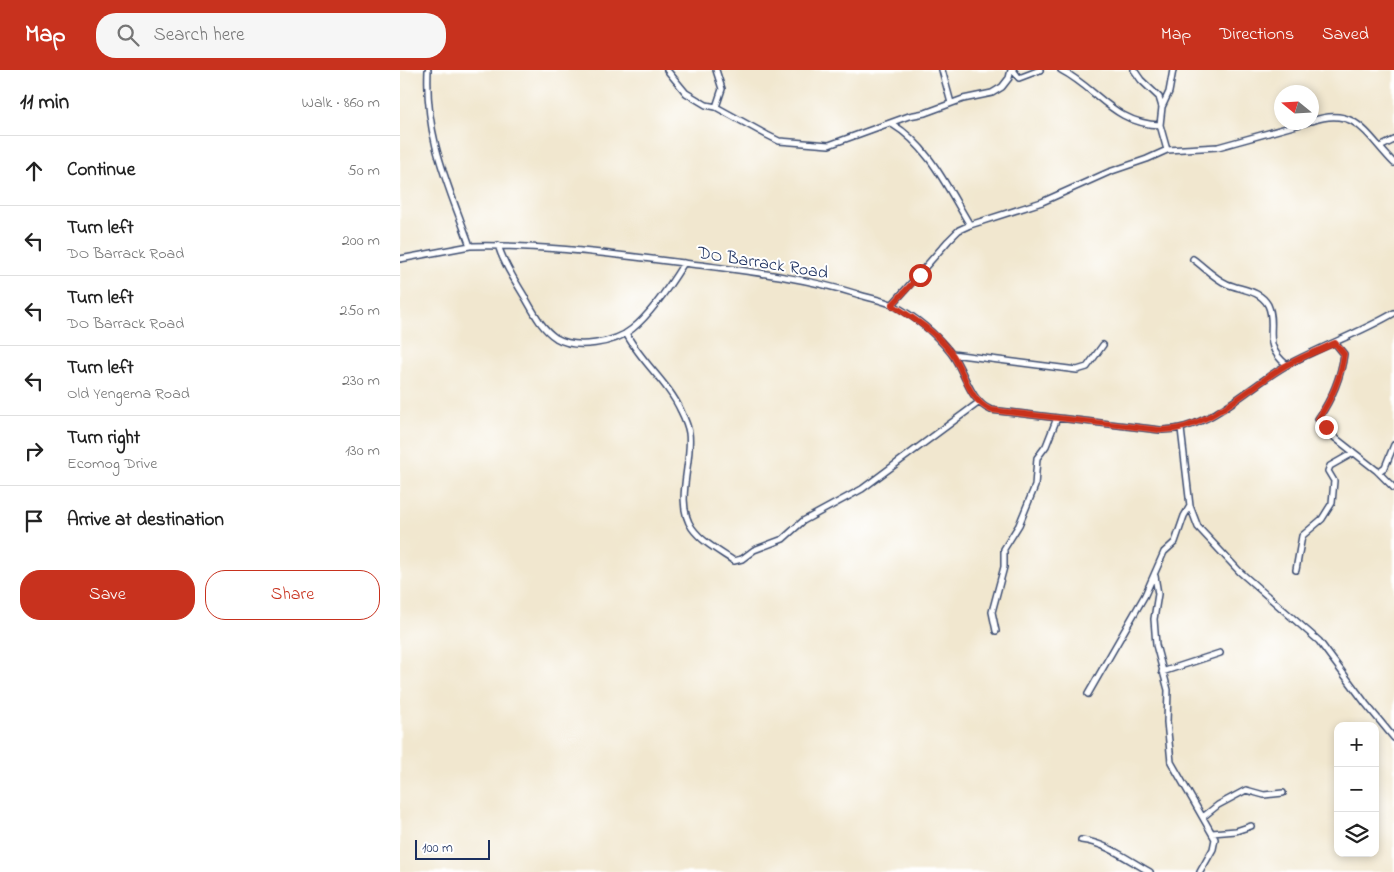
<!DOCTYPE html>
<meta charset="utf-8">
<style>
body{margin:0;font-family:"Indie Flower",sans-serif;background:#f6f6f6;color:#222}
.controls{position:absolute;right:15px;bottom:15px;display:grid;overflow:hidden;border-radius:10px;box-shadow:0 2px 8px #0003}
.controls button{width:45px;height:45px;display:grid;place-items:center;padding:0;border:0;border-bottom:1px solid #e0e0e0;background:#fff;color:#222;font:25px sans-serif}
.compass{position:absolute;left:874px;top:15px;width:45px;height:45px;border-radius:50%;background:#fff;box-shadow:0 2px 8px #0003;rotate:288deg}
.scale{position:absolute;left:15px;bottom:12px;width:75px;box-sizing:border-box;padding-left:5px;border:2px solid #1b2f5e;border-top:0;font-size:14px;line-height:18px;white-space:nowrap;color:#1b2f5e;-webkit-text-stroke:4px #fff;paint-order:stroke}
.stop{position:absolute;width:15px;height:15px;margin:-11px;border:4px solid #c8321e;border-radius:50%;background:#fff}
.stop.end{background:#c8321e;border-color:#fff;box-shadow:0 1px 5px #0008}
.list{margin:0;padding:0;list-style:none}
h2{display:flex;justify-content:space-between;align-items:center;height:65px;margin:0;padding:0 20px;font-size:21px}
h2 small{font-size:16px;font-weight:400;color:#767676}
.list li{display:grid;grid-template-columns:32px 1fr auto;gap:15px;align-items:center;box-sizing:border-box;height:70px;padding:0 20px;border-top:1px solid #e0e0e0}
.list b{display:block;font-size:19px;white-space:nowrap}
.list p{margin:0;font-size:16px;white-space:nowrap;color:#767676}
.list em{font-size:16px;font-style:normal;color:#767676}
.actions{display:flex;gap:10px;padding:15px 20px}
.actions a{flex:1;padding:11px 0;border:1px solid #c8321e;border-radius:20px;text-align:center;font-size:18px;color:#c8321e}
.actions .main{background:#c8321e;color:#fff}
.icon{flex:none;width:28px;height:28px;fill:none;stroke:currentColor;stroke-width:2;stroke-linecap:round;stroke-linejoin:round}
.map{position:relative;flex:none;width:994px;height:802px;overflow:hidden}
header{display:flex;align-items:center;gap:30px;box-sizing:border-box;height:70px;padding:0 25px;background:#c8321e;color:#fff}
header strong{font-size:24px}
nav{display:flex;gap:28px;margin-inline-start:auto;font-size:18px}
.search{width:350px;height:45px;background:#f6f6f6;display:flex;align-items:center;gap:12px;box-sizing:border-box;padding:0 18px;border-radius:20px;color:#767676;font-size:19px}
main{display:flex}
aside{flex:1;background:#fff}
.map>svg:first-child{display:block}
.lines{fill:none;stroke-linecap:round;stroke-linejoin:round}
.minor-casing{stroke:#3b4b6f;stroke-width:8}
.minor{stroke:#fff;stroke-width:5}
.route{stroke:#c8321e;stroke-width:6}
.labels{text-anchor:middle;stroke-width:4;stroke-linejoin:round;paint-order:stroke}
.street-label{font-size:18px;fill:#1b2f5e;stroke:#fff}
</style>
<header>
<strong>Map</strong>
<div class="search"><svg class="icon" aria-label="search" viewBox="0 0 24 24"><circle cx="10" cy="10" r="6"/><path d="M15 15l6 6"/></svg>Search here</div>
<nav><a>Map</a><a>Directions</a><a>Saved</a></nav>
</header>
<main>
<aside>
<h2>11 min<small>Walk · 860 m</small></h2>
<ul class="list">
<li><svg class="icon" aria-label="ahead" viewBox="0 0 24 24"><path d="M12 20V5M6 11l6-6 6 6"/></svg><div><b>Continue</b></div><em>50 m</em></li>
<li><svg class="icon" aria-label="left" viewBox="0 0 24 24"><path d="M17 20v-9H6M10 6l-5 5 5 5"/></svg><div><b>Turn left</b><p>DO Barrack Road</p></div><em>200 m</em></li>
<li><svg class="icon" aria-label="left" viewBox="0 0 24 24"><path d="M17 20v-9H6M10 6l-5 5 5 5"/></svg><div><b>Turn left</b><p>DO Barrack Road</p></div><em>250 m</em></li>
<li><svg class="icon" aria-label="left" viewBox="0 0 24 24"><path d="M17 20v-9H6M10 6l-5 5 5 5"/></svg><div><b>Turn left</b><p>Old Yengema Road</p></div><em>230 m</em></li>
<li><svg class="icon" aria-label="right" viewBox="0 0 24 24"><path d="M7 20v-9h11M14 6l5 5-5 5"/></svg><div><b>Turn right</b><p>Ecomog Drive</p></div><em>130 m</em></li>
<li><svg class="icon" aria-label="arrive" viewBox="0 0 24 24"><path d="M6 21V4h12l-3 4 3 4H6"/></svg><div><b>Arrive at destination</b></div></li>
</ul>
<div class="actions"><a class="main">Save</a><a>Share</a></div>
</aside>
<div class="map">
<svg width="994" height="802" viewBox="0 0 994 802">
<rect width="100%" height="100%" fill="#fff"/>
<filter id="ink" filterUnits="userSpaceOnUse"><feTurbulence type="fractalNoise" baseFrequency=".02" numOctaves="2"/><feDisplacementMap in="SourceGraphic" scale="10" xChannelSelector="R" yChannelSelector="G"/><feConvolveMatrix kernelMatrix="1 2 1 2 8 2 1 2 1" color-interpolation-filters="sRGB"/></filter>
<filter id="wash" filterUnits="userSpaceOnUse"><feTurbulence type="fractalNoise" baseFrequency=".0096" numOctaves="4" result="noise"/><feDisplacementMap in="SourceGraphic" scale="20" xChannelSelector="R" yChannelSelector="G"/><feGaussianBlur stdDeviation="1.12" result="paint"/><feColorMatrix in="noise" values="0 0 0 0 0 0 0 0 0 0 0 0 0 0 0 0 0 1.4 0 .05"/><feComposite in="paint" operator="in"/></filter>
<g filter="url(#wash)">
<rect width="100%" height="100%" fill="#f1e7cf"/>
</g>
<g filter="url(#ink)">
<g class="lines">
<g class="minor-casing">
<path id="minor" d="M28 0C25 68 48 114 70 176 147 174 224 186 300 195 353 202 406 208 457 224 468 228 482 230 493 235 516 247 535 263 551 283 565 301 569 331 591 340L760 360C808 362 847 317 887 295 922 276 960 263 994 243
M267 0 286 23 306 35 316 37 367 65 379 71 429 75 509 46 525 43 563 29 592 23 602 17 609 8 611 0
M316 0 322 19 316 37
M542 0 551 33
M613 0 619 8 640 0
M661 0C698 19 714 54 760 55
M734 0 741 10 759 27 762 37 760 55 767 80
M762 37 769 22 773 0
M912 51C956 35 967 66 994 93
M492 54C529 76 548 119 570 155
M980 77 994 70
M98 175C104 195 116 212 126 229 134 243 142 259 156 268 176 280 215 273 232 259 251 244 271 214 284 193
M0 189 70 176
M793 189C804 197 814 208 827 214 841 220 860 220 868 235 878 256 860 274 887 295
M492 235 548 171 559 160 570 155 642 132 709 102 747 89 767 80 818 77 908 52
M226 263C240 291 268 312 281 341 284 347 288 356 289 363 293 391 274 432 292 458 302 472 319 481 334 491L342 489 354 480 383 469 403 451 462 419 578 333
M935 273 944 284C941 306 931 330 918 349L934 367 976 400 994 418
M552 284 677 300 687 297 703 275
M781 359 790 436 798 457 840 502 919 571 966 634 994 668
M978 402 985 397 994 375
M896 500 902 466 922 449 932 433 934 411 928 401 930 396 953 383
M755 506 758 524 754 549 756 575 768 620 767 652 771 692 815 769 813 779 800 802
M596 561 592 542 604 497V479L619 455 635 416 637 388 646 376 657 348
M762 602 820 583
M688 624 745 525 764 482 775 472 784 446 790 436
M803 747 818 735 846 720 864 725 883 723
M812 763 836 761 851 756
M681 770C707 773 728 790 750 802"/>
</g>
<use href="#minor" class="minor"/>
</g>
</g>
<g class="lines" filter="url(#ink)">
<path class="route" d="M520 205 492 235C515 249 536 262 552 284 565 303 569 331 591 340L760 360C805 362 848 318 885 296 901 287 918 281 935 273L944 284C941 306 931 330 918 349L926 357"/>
</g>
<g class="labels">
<g class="street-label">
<text transform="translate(363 192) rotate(9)" y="6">DO Barrack Road</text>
</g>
</g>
</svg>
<div class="controls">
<button>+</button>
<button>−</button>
<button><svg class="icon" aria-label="layers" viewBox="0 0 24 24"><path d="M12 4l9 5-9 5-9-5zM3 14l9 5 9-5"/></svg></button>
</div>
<svg class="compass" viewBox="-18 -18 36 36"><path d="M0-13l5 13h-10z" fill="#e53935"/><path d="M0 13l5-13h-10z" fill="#767676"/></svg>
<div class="scale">100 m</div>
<div class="stop" style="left:520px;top:205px"></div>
<div class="stop end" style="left:926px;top:357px"></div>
</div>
</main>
